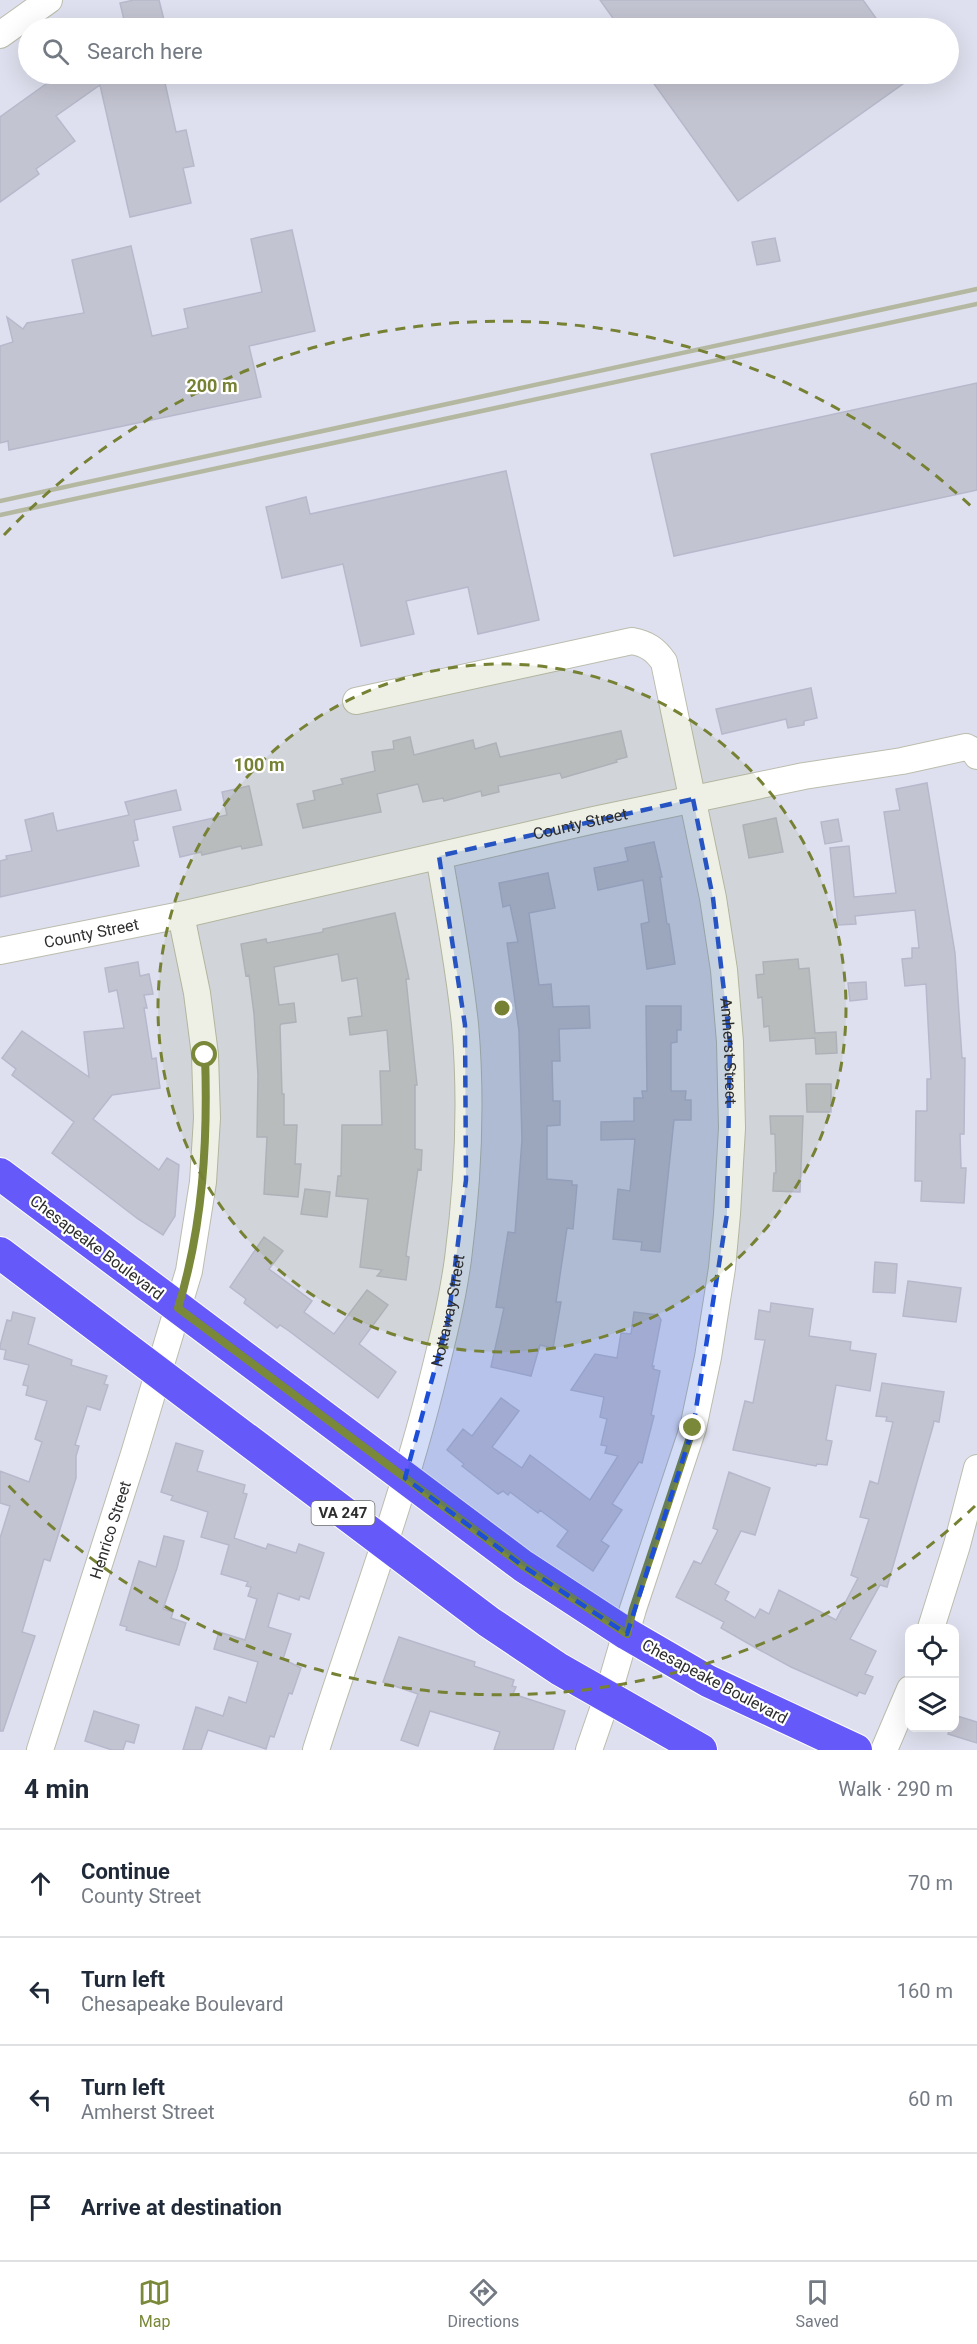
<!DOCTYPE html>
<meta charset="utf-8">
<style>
body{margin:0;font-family:Roboto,sans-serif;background:#f6f6f7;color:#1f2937}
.controls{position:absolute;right:18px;bottom:18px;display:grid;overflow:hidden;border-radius:12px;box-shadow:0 6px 24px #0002}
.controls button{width:54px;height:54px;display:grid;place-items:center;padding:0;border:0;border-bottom:2px solid #e0e1e3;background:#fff;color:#1f2937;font:30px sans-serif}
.stop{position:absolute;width:18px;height:18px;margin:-14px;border:4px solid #798939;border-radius:50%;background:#fff}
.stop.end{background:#798939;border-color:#fff;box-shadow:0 2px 6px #0008}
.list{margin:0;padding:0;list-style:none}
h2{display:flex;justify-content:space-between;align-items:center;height:78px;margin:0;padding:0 24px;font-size:26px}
h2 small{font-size:20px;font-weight:400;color:#747a83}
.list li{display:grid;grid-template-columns:39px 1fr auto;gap:18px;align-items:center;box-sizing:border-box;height:108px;padding:0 24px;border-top:2px solid #e0e1e3}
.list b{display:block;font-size:22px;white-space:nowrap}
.list p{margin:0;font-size:20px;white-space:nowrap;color:#747a83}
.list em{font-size:20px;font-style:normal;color:#747a83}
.icon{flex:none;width:33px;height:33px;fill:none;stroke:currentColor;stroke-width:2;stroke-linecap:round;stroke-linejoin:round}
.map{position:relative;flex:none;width:977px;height:1750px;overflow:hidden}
.search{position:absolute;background:#fff;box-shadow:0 6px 24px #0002;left:18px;right:18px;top:18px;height:66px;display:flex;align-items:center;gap:15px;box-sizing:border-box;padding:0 21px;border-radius:33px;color:#747a83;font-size:22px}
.sheet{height:510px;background:#fff}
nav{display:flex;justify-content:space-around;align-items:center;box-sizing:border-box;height:84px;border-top:2px solid #e0e1e3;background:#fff;font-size:16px;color:#747a83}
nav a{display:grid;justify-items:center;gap:3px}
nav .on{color:#798939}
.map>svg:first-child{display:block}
.building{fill:#c3c4d1;stroke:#b7b8cb;stroke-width:1.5}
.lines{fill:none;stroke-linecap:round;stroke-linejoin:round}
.minor-casing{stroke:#bbbdae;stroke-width:28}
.major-casing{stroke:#fff;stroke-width:34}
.minor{stroke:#fff;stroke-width:26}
.major{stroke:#6659f9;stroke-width:32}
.rail{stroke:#b4b8a0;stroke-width:4.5}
.route{stroke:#798939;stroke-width:8}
.marked{fill:#1d4ed8;fill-opacity:0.2;stroke:#1d4ed8;stroke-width:4.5;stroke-dasharray:12 8;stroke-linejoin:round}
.ring{fill:none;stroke:#778133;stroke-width:3;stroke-dasharray:10 8}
.labels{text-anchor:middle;stroke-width:4.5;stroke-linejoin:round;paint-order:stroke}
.shield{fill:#fff;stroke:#6c6c6c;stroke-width:1.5}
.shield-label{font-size:15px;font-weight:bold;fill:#2d2d2d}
.street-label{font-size:16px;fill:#2d2d2d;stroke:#fff}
.centre{fill:#778133;stroke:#fff;stroke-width:3}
.ring-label{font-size:18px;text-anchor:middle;font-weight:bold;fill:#778133;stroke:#fff;stroke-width:4.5;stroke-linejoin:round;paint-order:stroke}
</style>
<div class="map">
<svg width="977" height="1750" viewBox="0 0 977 1750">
<rect width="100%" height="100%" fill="#dee0ef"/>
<path class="building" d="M134 0H159L166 28H126L120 3Z
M600 0H863L883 28H620Z
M60 74H163L176 132 186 130 194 166 183 168 191 203 130 217 100 85 56 116 75 141 36 169 39 174 0 202V117Z
M647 74H917L738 201Z
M292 230 315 331 249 346 261 397 9 450 8 441 0 443V346L13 342 7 317 23 329 27 323 84 313 72 260 131 246 152 336 188 328 184 309 262 292 251 239Z
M775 238 780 261 757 265 752 242Z
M977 383V490L674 556 651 454Z
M506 471 539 620 478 634 468 587 406 601 414 634 361 646 343 564 282 578 266 507 306 497 310 514Z
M811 688 817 718 804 721V725L788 728 786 719 722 734 716 709Z
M621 731 627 757 616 760 617 762 562 778 560 773 498 786 499 792 482 796 481 791 444 801 443 798 423 802 418 784 377 794 381 812 303 828 297 804 315 800 313 791 343 784 341 779 375 771 372 752 394 749 393 741 410 737 414 755 473 740 475 749 496 743 500 757Z
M927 783 955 953 962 1058H965L964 1134H960L961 1168H966L964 1203 921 1201 922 1181H915L916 1111H927V1079H931L926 984 905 986 902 959 912 958V948H919L915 910 855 916 856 924 838 925 830 848 849 846 854 897 896 893 884 812 900 810 896 789Z
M249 786 262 845 242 849 241 846 202 855 201 852 180 857 173 827 227 815 222 792Z
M176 790 181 810 134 820 138 840 133 841 139 866 0 897V861L7 859 6 856 32 851 25 820 53 813 57 831 129 815 125 802Z
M776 818 783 852 749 858 743 825Z
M838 819 842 841 825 844 821 822Z
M654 842 662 877H660L667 924H669L675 964 647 969 641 924 649 922 643 880 598 890 594 868 628 861 625 848Z
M548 873 555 908 529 913 539 985 551 984 553 1007 589 1006 590 1028 559 1029 560 1061H552L553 1101H560V1125L547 1126V1179L572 1181V1185H577L573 1229 567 1228 556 1302H561L553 1348 540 1345 531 1376 491 1367 504 1308 496 1307 508 1232 515 1233 522 1140 519 1031 507 943 518 942 510 905 503 907 499 883Z
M395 913 409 979H406L417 1085H415V1149L422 1150 421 1170 418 1169 406 1256 409 1257 406 1280 377 1276 382 1270 360 1267 368 1199 336 1196 338 1176H341L342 1125H382L380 1071H390L387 1030 350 1035 348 1018 362 1016 357 978 342 981 338 954 274 967 279 1005 294 1003 296 1022 281 1024 280 1026 282 1094H284V1125H297L295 1164H301L298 1197 264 1194 267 1137H257L258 1075 254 1014 249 975 246 976 241 944 266 939 267 943 323 932V929Z
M798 959 799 969 809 968 815 1033 836 1032 837 1053 816 1054 815 1038 770 1041 769 1026 764 1027 762 997 758 998 756 975 764 974 763 962Z
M138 962 140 976 149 974 153 994 144 995 147 1008H144L152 1059 156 1058 160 1088 112 1095 93 1119 159 1170 167 1158 179 1165 175 1216 163 1235 138 1219 52 1153 74 1122 12 1075 16 1069 2 1058 22 1031 89 1077 84 1032 124 1028 117 990 109 992 105 968Z
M866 982 867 999 850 1001 848 983Z
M646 1006H681V1030H677V1042L671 1043V1091H686L685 1100H691V1120H674L660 1252 641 1250 642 1242 613 1239 618 1189 630 1191 635 1139 601 1140V1122L634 1121V1098H643L642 1091H647Z
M806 1084H831V1112H807Z
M770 1116H803L800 1192 773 1191 774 1173H776L775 1134H771Z
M305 1189 330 1192 327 1217 301 1214Z
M264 1237 283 1251 269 1269 312 1301 304 1312 334 1334 367 1290 388 1305 359 1344 396 1372 378 1398 289 1331 280 1325 277 1328 261 1316 244 1303 246 1299 230 1287Z
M875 1262 897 1264 895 1293 873 1292Z
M908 1281 961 1288 956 1322 903 1316Z
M771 1303 813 1309 809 1336 851 1342 850 1350 876 1354 870 1391 836 1385 826 1440 832 1441 827 1465 817 1464 816 1466 733 1450 745 1401 753 1403 765 1340 755 1339 759 1310 770 1312Z
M13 1312 35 1318 28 1344 72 1360 71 1365 107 1376 104 1384 108 1385 100 1410 87 1406 75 1445 79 1446 76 1456V1478L50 1561 44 1559 22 1632 35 1636 3 1731H0V1538L10 1506 0 1503V1471L29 1482 42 1442 35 1439 47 1401 26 1395 28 1386 23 1385 29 1365 4 1359 6 1350 0 1349V1346L7 1320 11 1321Z
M634 1312 658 1315 661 1320 652 1366H654L653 1369 660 1371 651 1415 654 1416 642 1463 639 1462 612 1504 622 1510 601 1541 609 1546 593 1571 557 1546 568 1531 540 1510 538 1513 510 1492 508 1495 503 1491 498 1494 462 1466 464 1464 447 1450 463 1429 472 1436 501 1398 519 1411 492 1447 522 1468 530 1455 590 1500 618 1456 605 1453 607 1446 601 1445 607 1419 600 1417 604 1397 571 1390 595 1354 617 1358 621 1333 631 1334Z
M882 1383 944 1392 939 1422 934 1421 933 1426 887 1587 880 1585 850 1639 876 1651 865 1674 873 1677 865 1694 859 1692 857 1696 791 1667 756 1648 721 1628 724 1622 676 1597 694 1561 701 1564 718 1530 713 1528 729 1472 770 1488 755 1535 741 1531 715 1584 729 1592 725 1600 755 1618 760 1609 769 1614 779 1590 836 1620 858 1578 851 1575 869 1519 860 1517 870 1481 878 1484 893 1422 886 1421 887 1417 876 1416Z
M176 1443 203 1451 197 1471 245 1485 243 1493 247 1494 234 1538 266 1549 268 1544 296 1553 299 1544 324 1553 309 1599 300 1596 299 1600 278 1593 268 1627 291 1634 283 1659 301 1668 292 1694 289 1693 274 1737 270 1736 266 1749 208 1730 201 1750H183L196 1707 223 1716 229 1697 246 1703 258 1662 214 1649 219 1632 245 1640 257 1599 248 1596 251 1587 246 1586 248 1582 221 1574 229 1545 201 1537 208 1512 171 1500 173 1496 161 1492Z
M164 1536 184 1541 177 1568 163 1609 173 1612 171 1618 186 1623 179 1645 126 1630 127 1627 120 1625 139 1561 156 1567Z
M399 1637 475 1662 474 1666 514 1680 512 1686 516 1687 513 1694 565 1711 553 1750H494L500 1732 430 1711 418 1746 401 1740 418 1694 383 1682Z
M94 1711 139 1725 134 1743 126 1741 123 1750H112L85 1741Z
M954 1715 977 1722V1743L948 1734 950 1728H954Z"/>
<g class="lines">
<g class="minor-casing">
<g id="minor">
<path d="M0 35 49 0"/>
<path id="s1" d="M356 701 632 641C647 644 655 649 664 662L713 898 724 970 730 1042 732 1128 727 1214 722 1268 708 1357 693 1428 633 1609 607 1698 589 1750"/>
<path id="s2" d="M0 951 181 915 594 820 804 776 902 761 966 747 974 751 977 756"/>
<path d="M931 1628 957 1545 977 1468"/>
<path id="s3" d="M40 1750 134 1454 189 1271 203 1182 207 1118 205 1055 197 993 181 915"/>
<path id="s4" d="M316 1750C354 1630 399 1512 430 1390 441 1346 452 1303 458 1259 468 1182 472 1102 465 1024 459 968 449 912 439 856"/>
<path d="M884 1750 910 1689"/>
</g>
</g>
<g class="major-casing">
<path id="major" d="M0 1174 523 1566 627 1634 708 1681 856 1750
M0 1253 489 1622 559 1669 701 1750"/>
</g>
<use href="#minor" class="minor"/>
<use href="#major" class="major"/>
<path class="rail" d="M0 501 977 289
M0 515 977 304"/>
</g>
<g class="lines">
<path class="route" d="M205 1055C208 1141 203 1226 178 1308L523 1566 627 1634 633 1609 693 1428"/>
</g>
<path class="marked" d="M693 799 713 898 730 1042 727 1214 693 1428 627 1634 523 1566 405 1478 448 1321 466 1180 465 1025 439 856Z"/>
<circle cx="502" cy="1008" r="344" fill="#778133" fill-opacity=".12"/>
<g class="ring">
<circle cx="502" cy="1008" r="344"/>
<path d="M975 1506A687 687 0 0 1 4 1481M4 535A687 687 0 0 1 975 510"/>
</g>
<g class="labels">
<rect class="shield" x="311.5" y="1501" width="63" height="24" rx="4.5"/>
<g class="shield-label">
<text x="343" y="1518">VA 247</text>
</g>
<g class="street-label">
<text dy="6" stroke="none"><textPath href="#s2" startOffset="594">County Street</textPath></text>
<text dy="6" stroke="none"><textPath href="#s2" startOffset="93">County Street</textPath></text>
<text dy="6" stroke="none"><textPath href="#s1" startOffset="717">Amherst Street</textPath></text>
<text transform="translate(97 1247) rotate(37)" y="6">Chesapeake Boulevard</text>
<text dy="6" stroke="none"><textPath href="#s4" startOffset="459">Nottaway Street</textPath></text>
<text dy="6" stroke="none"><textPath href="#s3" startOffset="231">Henrico Street</textPath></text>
<text transform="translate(715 1681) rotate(28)" y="6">Chesapeake Boulevard</text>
</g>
</g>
<circle cx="502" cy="1008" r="9" class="centre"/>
<g class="ring-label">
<text x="212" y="392">200 m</text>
<text x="259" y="771">100 m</text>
</g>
</svg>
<div class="controls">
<button><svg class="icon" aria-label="locate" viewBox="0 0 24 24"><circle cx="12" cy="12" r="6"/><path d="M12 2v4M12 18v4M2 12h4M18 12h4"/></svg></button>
<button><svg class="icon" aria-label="layers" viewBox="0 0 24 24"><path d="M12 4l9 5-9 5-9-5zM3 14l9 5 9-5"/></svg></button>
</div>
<div class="stop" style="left:205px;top:1055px"></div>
<div class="stop end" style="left:693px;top:1428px"></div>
<div class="search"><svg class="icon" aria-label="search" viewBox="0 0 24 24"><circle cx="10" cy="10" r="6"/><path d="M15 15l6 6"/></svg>Search here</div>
</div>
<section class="sheet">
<h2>4 min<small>Walk · 290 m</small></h2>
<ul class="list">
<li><svg class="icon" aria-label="ahead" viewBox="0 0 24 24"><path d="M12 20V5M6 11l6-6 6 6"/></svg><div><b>Continue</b><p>County Street</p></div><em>70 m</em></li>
<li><svg class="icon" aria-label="left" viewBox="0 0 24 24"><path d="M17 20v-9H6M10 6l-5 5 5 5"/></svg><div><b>Turn left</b><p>Chesapeake Boulevard</p></div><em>160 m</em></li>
<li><svg class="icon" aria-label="left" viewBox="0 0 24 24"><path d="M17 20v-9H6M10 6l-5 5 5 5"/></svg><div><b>Turn left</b><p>Amherst Street</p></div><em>60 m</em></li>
<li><svg class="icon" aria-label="arrive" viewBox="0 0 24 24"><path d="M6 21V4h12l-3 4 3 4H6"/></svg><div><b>Arrive at destination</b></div></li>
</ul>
</section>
<nav>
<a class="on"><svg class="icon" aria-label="map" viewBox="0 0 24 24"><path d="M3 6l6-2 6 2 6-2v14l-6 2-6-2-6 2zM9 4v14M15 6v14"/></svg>Map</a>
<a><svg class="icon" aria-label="directions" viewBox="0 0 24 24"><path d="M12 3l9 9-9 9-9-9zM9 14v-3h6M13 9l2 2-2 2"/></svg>Directions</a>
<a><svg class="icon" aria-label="saved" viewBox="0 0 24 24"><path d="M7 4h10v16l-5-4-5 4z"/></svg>Saved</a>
</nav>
